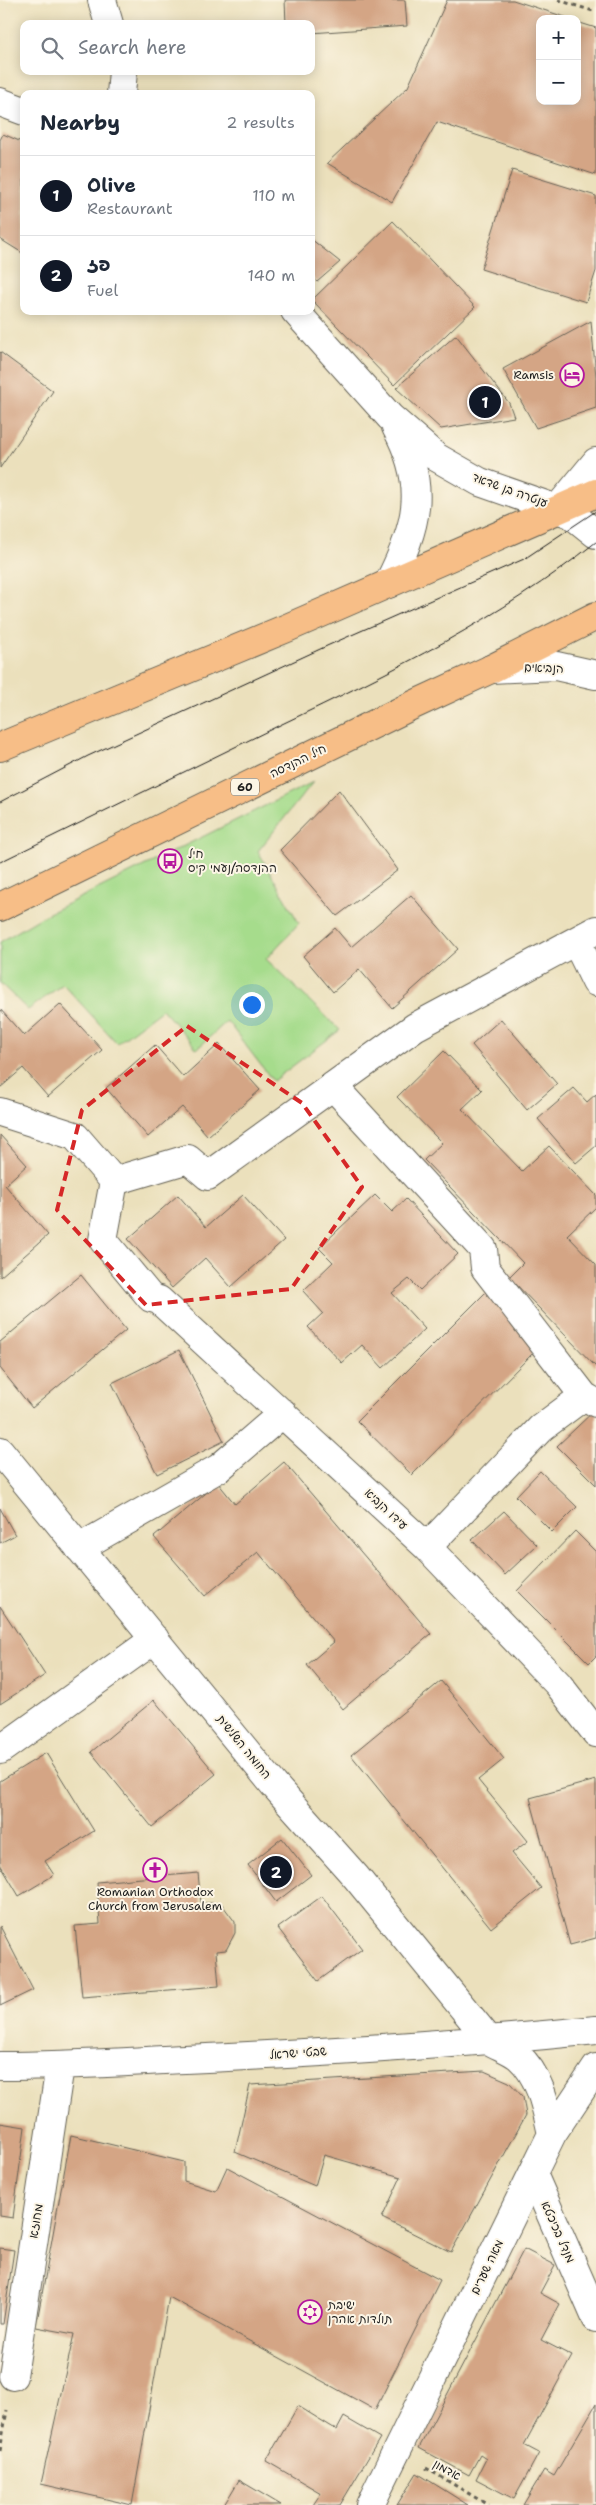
<!DOCTYPE html>
<meta charset="utf-8">
<style>
body{margin:0;font-family:"Shantell Sans","Playpen Sans Hebrew",sans-serif;background:#f6f6f7;color:#1f2937}
.controls{position:absolute;right:15px;top:15px;display:grid;overflow:hidden;border-radius:10px;box-shadow:0 2px 12px #0003}
.controls button{width:45px;height:45px;display:grid;place-items:center;padding:0;border:0;border-bottom:1px solid #e0e1e3;background:#fff;color:#1f2937;font:25px sans-serif}
.you{position:absolute;left:251px;top:1004px;width:18px;height:18px;margin:-12px;border:4px solid #fff;border-radius:50%;background:#1a73e8;box-shadow:0 0 0 8px #1a73e833}
.badge{display:grid;place-items:center;width:32px;height:32px;border-radius:50%;background:#111827;color:#fff;font-size:16px;font-weight:700}
.pin{position:absolute;translate:-50% -50%;border:2px solid #fff;box-shadow:0 1px 5px #0006}
.list{margin:0;padding:0;list-style:none}
h2{display:flex;justify-content:space-between;align-items:center;height:65px;margin:0;padding:0 20px;font-size:21px}
h2 small{font-size:16px;font-weight:400;color:#747a83}
.list li{display:grid;grid-template-columns:32px 1fr auto;gap:15px;align-items:center;box-sizing:border-box;height:80px;padding:0 20px;border-top:1px solid #e0e1e3}
.list b{display:block;font-size:19px;white-space:nowrap}
.list p{margin:0;font-size:16px;white-space:nowrap;color:#747a83}
.list em{font-size:16px;font-style:normal;color:#747a83}
.icon{flex:none;width:28px;height:28px;fill:none;stroke:currentColor;stroke-width:2;stroke-linecap:round;stroke-linejoin:round}
.map{position:relative;flex:none;width:596px;height:2505px;overflow:hidden}
.search{position:absolute;background:#fff;box-shadow:0 2px 12px #0003;left:20px;top:20px;width:295px;height:55px;display:flex;align-items:center;gap:12px;box-sizing:border-box;padding:0 18px;border-radius:10px;color:#747a83;font-size:19px}
.panel{position:absolute;background:#fff;box-shadow:0 2px 12px #0003;left:20px;top:90px;width:295px;height:225px;border-radius:10px}
.map>svg:first-child{display:block}
.green{fill:#a6dc8c;stroke:#617c54}
.building{fill:#d4a585}
.lines{fill:none;stroke-linecap:round;stroke-linejoin:round}
.minor-casing{stroke:#646154;stroke-width:30}
.highway-casing{stroke:#646154;stroke-width:30}
.path{stroke:#646154;stroke-width:3;stroke-dasharray:4 4;stroke-linecap:butt}
.minor{stroke:#fff;stroke-width:28}
.highway{stroke:#f7be87;stroke-width:28}
.tram{stroke:#1c1c1c;stroke-width:1}
.marked{fill:none;stroke:#d62828;stroke-width:4;stroke-dasharray:10 6;stroke-linejoin:round}
.labels{text-anchor:middle;stroke-width:4;stroke-linejoin:round;paint-order:stroke}
.shield{fill:#fcf5e5;stroke:#5f5d58;stroke-width:1}
.shield-label{font-size:11px;font-weight:bold;fill:#1c1c1c}
.poi-label{font-size:12px;fill:#1c1c1c;stroke:#fcf5e5;text-anchor:start}
.street-label{font-size:12px;fill:#1c1c1c;stroke:#fcf5e5}
</style>
<div class="map">
<svg width="596" height="2505" viewBox="0 0 596 2505">
<rect width="100%" height="100%" fill="#fcf5e5"/>
<filter id="ink" filterUnits="userSpaceOnUse"><feTurbulence type="fractalNoise" baseFrequency=".02" numOctaves="2"/><feDisplacementMap in="SourceGraphic" scale="10" xChannelSelector="R" yChannelSelector="G"/><feConvolveMatrix kernelMatrix="1 2 1 2 8 2 1 2 1" color-interpolation-filters="sRGB"/></filter>
<filter id="wash" filterUnits="userSpaceOnUse"><feTurbulence type="fractalNoise" baseFrequency=".0096" numOctaves="4" result="noise"/><feDisplacementMap in="SourceGraphic" scale="20" xChannelSelector="R" yChannelSelector="G"/><feGaussianBlur stdDeviation="1.12" result="paint"/><feColorMatrix in="noise" values="0 0 0 0 0 0 0 0 0 0 0 0 0 0 0 0 0 1.4 0 .05"/><feComposite in="paint" operator="in"/></filter>
<g filter="url(#wash)">
<rect width="100%" height="100%" fill="#ebe0bc"/>
<path class="green" d="M313 782 258 851 299 923 266 959 340 1030 273 1081 227 1021 197 1049 162 1009 117 1043 63 984 28 1010 0 983V942L47 914Z"/>
<g id="blocks">
<path class="building" d="M285 0H405L407 26 311 33V24H286Z
M447 0H513L568 18 540 19V101H577V22L596 28V175L437 122 392 202 327 163 408 87Z
M3 134 24 143V254L0 239V140Z
M512 170 596 196V271L586 302 481 269Z
M393 221 475 307 394 385 312 300Z
M311 239 340 262 317 282 311 276Z
M591 321 596 377V408L536 428 503 369Z
M456 335 509 403 514 417 441 429 396 388Z
M0 352 53 391 0 468Z
M339 790 398 870 337 916 280 850Z
M411 895 458 949 392 1008 359 969 333 992 303 956 335 928 351 947Z
M60 1004 102 1050 48 1097 23 1068 0 1088V1009L24 1036Z
M501 1019 557 1084 527 1110 472 1045Z
M219 1044 260 1090 208 1136 182 1107 148 1137 106 1088 155 1045 183 1077Z
M444 1051 482 1090 462 1109 522 1171 549 1146 596 1195V1207L567 1235 596 1265V1367L509 1277 523 1263 424 1160 442 1143 397 1097Z
M574 1088 587 1102 596 1094V1146L576 1163 538 1119Z
M0 1135 27 1165 5 1185 48 1235 0 1277Z
M178 1195 206 1227 243 1195 284 1240 231 1287 205 1258 172 1288 128 1239Z
M375 1195 392 1212 406 1199 458 1254 420 1290 409 1279 392 1293 425 1329 383 1368 362 1345 342 1363 308 1327 323 1313 303 1291 333 1262 319 1248Z
M81 1275 126 1330 32 1408 0 1368V1342Z
M487 1291 541 1345 412 1475 357 1421Z
M179 1350 224 1441 157 1474 112 1383Z
M596 1409V1485L557 1446Z
M284 1462 431 1634 343 1709 307 1665 334 1642 258 1552 205 1596 154 1537 218 1483 235 1504Z
M540 1471 577 1507 552 1532 516 1496Z
M0 1508 15 1535 0 1543Z
M504 1511 537 1545 505 1575 472 1540Z
M575 1531 596 1552V1656L589 1663 517 1591Z
M0 1606 45 1675 0 1704Z
M441 1681 504 1759 478 1780 528 1841 512 1853 541 1888 491 1928 351 1755Z
M154 1700 216 1774 152 1827 91 1752Z
M46 1753 94 1831 45 1861 54 1875 19 1896 0 1864V1781Z
M596 1780V1938L570 1945 530 1798Z
M282 1838 311 1875 276 1902 248 1865Z
M198 1873 201 1903H221L235 1922V1933L226 1950 216 1951 219 1986 82 1997 75 1926 100 1924 97 1882Z
M322 1896 362 1949 318 1981 278 1928Z
M0 1926 33 1990 0 2006Z
M484 2071 509 2082 523 2097 526 2115 451 2252 382 2218 401 2177 324 2155 315 2186 235 2152 250 2085Z
M0 2123 25 2127 13 2218 0 2216Z
M71 2135 184 2162V2181L216 2191 227 2167 440 2280 375 2410 169 2297 132 2505 41 2484 74 2334 36 2327Z
M0 2248 14 2250 3 2324H0Z
M524 2249 555 2265 540 2293 560 2304 541 2340 572 2356 524 2445 539 2453 514 2499 476 2479 486 2459 480 2455 469 2475 419 2448Z
M596 2404V2505H523L544 2470 554 2476Z
M298 2406 337 2430 344 2417 380 2438 340 2505H313L321 2493 266 2461Z
M417 2473 468 2505H397Z
M239 2480 281 2505H224Z"/>
</g>
</g>
<g filter="url(#ink)">
<use href="#blocks" fill-opacity="0" stroke="#646154" stroke-width="1"/>
<g class="lines">
<g class="minor-casing">
<path id="minor" d="M102 0 109 24
M121 94 123 71
M0 102 24 111
M295 311 390 417 436 457 480 482 571 514 596 534
M558 508 596 462
M388 584C418 526 428 486 396 427
M491 669 556 666 596 675
M576 941 596 982
M333 1086 483 1249 485 1268 584 1396
M0 1112 75 1136 114 1181 103 1240 151 1298 159 1300 427 1547 558 1684 596 1733
M114 1181 188 1159 208 1176 415 1027 596 930
M0 1451 274 1785 356 1877 490 2041C499 2046 510 2050 518 2056 540 2075 546 2107 552 2134
M427 1547 541 1428 584 1396 596 1403
M79 1548 219 1468 283 1413
M0 1750 155 1639
M0 2066C62 2066 123 2062 185 2059 322 2053 459 2044 596 2030
M533 2174 596 2318
M13 2376 60 2066
M370 2505 552 2134 596 2068"/>
</g>
<g class="highway-casing">
<path id="highway" d="M0 747 287 628 596 493
M0 907 411 706 491 669 596 616"/>
</g>
<path class="path" d="M558 0 596 12
M0 2451 7 2410
M426 2468 488 2505"/>
<use href="#minor" class="minor"/>
<use href="#highway" class="highway"/>
<path class="tram" d="M0 802 88 756 329 645 524 559 596 511
M0 862C94 816 188 770 282 724 391 672 501 618 596 542"/>
</g>
</g>
<path class="marked" d="M187 1026 302 1103 362 1187 291 1289 146 1305 57 1210 82 1110Z"/>
<defs>
<g id="hotel-ring" transform="scale(1.25)"><circle r="9.5" fill="#fcf5e5" stroke="#b5179e" stroke-width="1.5"/><path d="M-6-4.5h1.5V1H6V5H4.5V3h-9V5H-6ZM-4 0a1.8 1.8 0 1 1 3.6 0ZM.5 0V-2.5h3Q6-2.5 6 0Z" fill="#b5179e"/></g>
<g id="bus-ring" transform="scale(1.25)"><circle r="9.5" fill="#fcf5e5" stroke="#b5179e" stroke-width="1.5"/><path d="M-5-6H5V4H4V6H2V4H-2V6H-4V4H-5ZM-3.5-4V0h7V-4ZM-3.5 1.2v1.5H-2V1.2ZM2 1.2v1.5H3.5V1.2Z" fill="#b5179e"/></g>
<g id="church-ring" transform="scale(1.25)"><circle r="9.5" fill="#fcf5e5" stroke="#b5179e" stroke-width="1.5"/><path d="M-1.2-6h2.4v3.5h3.3v2.4h-3.3V6h-2.4V-.1h-3.3v-2.4h3.3Z" fill="#b5179e"/></g>
<g id="synagogue-ring" transform="scale(1.25)"><circle r="9.5" fill="#fcf5e5" stroke="#b5179e" stroke-width="1.5"/><path d="M0-6.5L5.6 3.2H-5.6ZM0 6.5L5.6-3.2H-5.6Z" fill="#b5179e"/></g>
</defs>
<g fill-rule="evenodd">
<use href="#hotel-ring" x="572" y="375"/>
<use href="#bus-ring" x="170" y="861"/>
<use href="#church-ring" x="155" y="1870"/>
<use href="#synagogue-ring" x="310" y="2312"/>
</g>
<g class="labels">
<rect class="shield" x="231" y="778.5" width="28" height="17" rx="4"/>
<g class="shield-label">
<text x="245" y="791">60</text>
</g>
<g class="poi-label">
<text x="554" y="379" text-anchor="end">Ramsis</text>
<text x="188" y="858">חיל<tspan x="188" dy="14">ההנדסה/נעמי קיס</tspan></text>
<text x="155" y="1896" text-anchor="middle">Romanian Orthodox<tspan x="155" dy="14">Church from Jerusalem</tspan></text>
<text x="328" y="2309">ישיבת<tspan x="328" dy="14">תולדות אהרן</tspan></text>
</g>
<g class="street-label">
<text transform="translate(510 490) rotate(20)" y="4">ענטרה בן שדאד</text>
<text transform="translate(544 668) rotate(2)" y="4">הנביאים</text>
<text transform="translate(298 761) rotate(-26)" y="4">חיל ההנדסה</text>
<text transform="translate(386 1509) rotate(43)" y="4">עידו הנביא</text>
<text transform="translate(244 1747) rotate(51)" y="4">החומה השלישית</text>
<text transform="translate(298 2053) rotate(-4)" y="4">שבטי ישראל</text>
<text transform="translate(36 2221) rotate(-81)" y="4">מחוזא</text>
<text transform="translate(558 2232) rotate(66)" y="4">מנדל בכיכטא</text>
<text transform="translate(487 2267) rotate(-64)" y="4">מאה שערים</text>
<text transform="translate(447 2470) rotate(29)" y="4">אדמון</text>
</g>
</g>
</svg>
<div class="controls">
<button>+</button>
<button>−</button>
</div>
<div class="you"></div>
<div class="pin badge" style="left:485px;top:402px">1</div>
<div class="pin badge" style="left:276px;top:1872px">2</div>
<div class="search"><svg class="icon" aria-label="search" viewBox="0 0 24 24"><circle cx="10" cy="10" r="6"/><path d="M15 15l6 6"/></svg>Search here</div>
<section class="panel">
<h2>Nearby<small>2 results</small></h2>
<ul class="list">
<li><span class="badge">1</span><div><b>Olive</b><p>Restaurant</p></div><em>110 m</em></li>
<li><span class="badge">2</span><div><b>פז</b><p>Fuel</p></div><em>140 m</em></li>
</ul>
</section>
</div>
